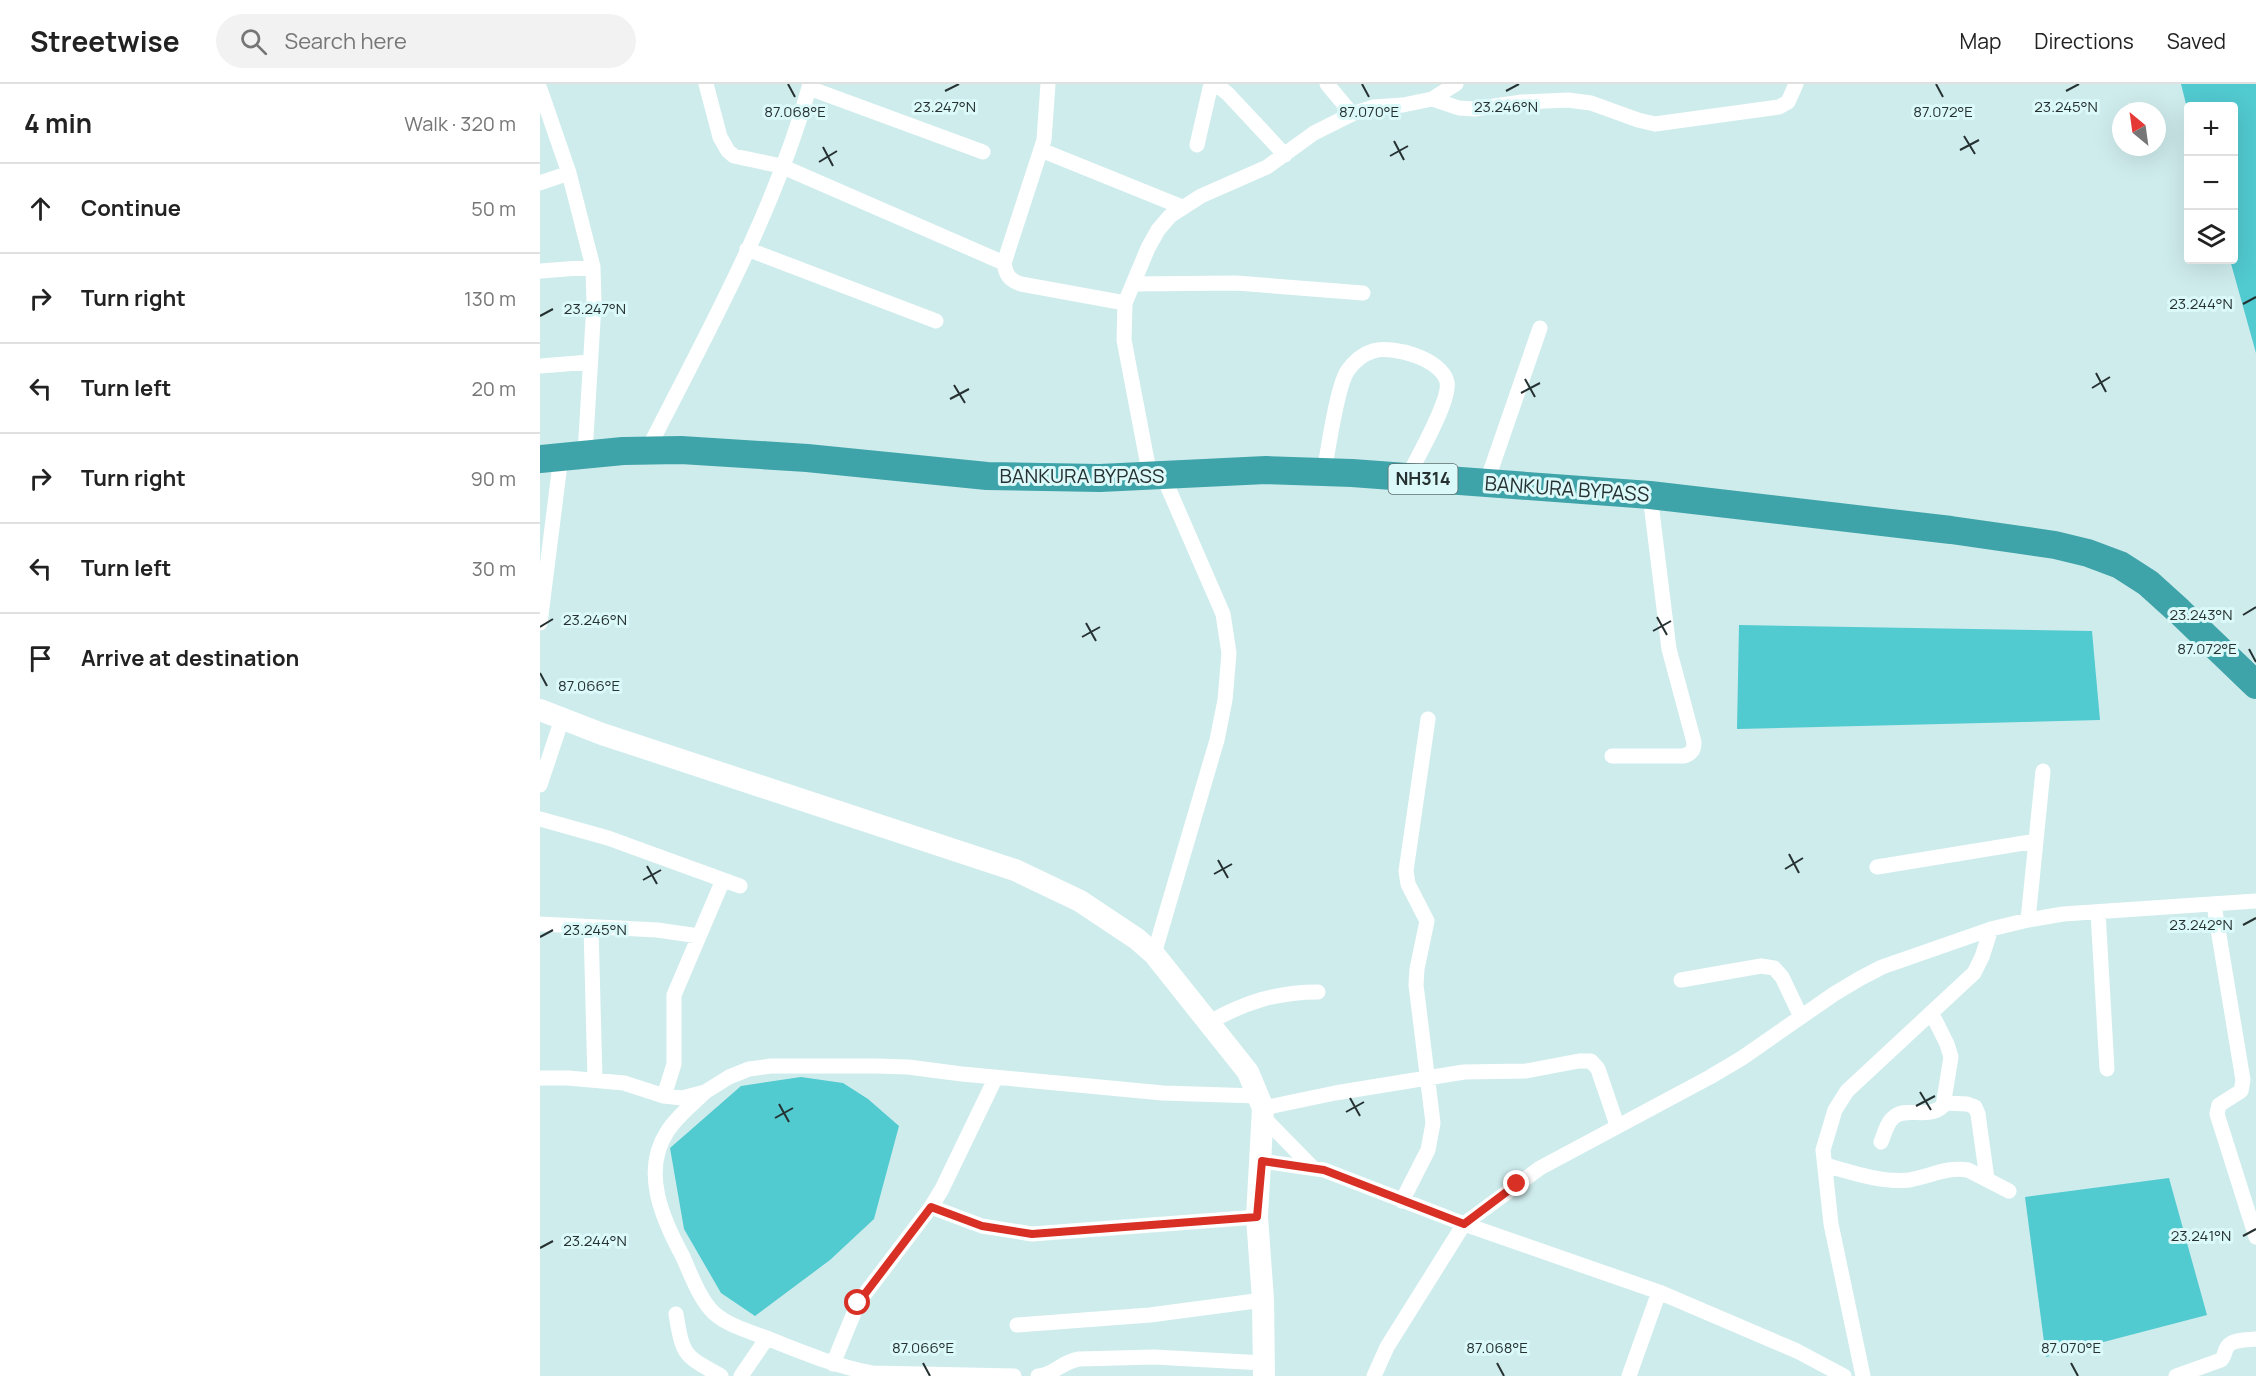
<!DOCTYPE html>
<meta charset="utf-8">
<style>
body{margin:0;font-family:Manrope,sans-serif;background:#f2f2f2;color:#222}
.controls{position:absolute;right:18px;top:18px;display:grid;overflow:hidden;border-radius:6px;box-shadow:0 6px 24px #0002}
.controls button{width:54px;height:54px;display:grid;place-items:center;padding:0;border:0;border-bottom:2px solid #e0e0e0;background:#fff;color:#222;font:30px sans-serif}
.compass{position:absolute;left:1572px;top:18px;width:54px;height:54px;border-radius:50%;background:#fff;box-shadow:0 6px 24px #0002;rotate:331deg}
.stop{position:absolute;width:18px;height:18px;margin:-14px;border:4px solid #d93025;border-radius:50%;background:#fff}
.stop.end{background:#d93025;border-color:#fff;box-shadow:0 2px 6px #0008}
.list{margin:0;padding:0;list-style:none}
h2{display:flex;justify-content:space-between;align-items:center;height:78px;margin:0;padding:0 24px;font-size:26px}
h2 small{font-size:20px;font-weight:400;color:#767676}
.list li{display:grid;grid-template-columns:39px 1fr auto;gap:18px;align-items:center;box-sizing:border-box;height:90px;padding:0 24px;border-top:2px solid #e0e0e0}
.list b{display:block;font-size:22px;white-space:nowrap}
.list em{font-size:20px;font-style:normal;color:#767676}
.icon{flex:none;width:33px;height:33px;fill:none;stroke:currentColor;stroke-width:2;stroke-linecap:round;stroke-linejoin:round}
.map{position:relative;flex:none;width:1716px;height:1292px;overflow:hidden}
header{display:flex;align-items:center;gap:36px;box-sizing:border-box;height:84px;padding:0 30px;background:#fff;border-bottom:2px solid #e0e0e0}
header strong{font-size:28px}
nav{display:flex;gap:33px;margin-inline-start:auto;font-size:21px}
.search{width:420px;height:54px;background:#f2f2f2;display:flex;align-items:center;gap:15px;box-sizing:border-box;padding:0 21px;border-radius:33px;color:#767676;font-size:22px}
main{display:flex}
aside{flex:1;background:#fff}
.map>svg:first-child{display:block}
.water{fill:#51cad0}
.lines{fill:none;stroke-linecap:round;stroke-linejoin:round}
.street{stroke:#fff;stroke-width:15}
.secondary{stroke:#fff;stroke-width:22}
.highway{stroke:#3fa4a9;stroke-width:28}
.route{stroke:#d93025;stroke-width:8}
.ticks{fill:none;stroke:#263132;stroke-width:2}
.labels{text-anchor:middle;stroke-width:6;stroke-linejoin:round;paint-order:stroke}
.shield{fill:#dcf9fa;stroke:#5d6d6e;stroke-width:1.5}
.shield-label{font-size:18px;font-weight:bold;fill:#263132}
.street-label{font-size:20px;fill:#263132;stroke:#dcf9fa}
.ticks-label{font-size:15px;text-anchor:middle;fill:#263132;stroke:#dcf9fa;stroke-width:6;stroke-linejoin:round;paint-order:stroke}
</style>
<header>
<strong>Streetwise</strong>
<div class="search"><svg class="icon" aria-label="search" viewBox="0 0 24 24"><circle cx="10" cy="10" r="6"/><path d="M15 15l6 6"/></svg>Search here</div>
<nav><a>Map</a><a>Directions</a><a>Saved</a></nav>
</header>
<main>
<aside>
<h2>4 min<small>Walk · 320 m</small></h2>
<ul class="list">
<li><svg class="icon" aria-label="ahead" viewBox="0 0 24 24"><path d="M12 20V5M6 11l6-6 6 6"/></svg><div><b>Continue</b></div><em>50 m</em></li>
<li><svg class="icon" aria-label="right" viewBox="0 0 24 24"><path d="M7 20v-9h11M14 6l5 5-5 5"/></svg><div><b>Turn right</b></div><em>130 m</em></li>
<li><svg class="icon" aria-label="left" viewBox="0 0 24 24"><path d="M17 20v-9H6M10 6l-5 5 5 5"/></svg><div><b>Turn left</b></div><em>20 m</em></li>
<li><svg class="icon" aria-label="right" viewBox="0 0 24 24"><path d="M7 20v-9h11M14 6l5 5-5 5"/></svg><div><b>Turn right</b></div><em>90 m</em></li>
<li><svg class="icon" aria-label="left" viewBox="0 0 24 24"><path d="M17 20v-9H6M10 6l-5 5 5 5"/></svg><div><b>Turn left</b></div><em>30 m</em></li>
<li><svg class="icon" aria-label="arrive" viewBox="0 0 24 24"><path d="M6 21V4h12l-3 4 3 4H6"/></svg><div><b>Arrive at destination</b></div></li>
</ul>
</aside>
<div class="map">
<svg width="1716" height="1292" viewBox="0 0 1716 1292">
<rect width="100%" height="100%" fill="#cfeced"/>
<path class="water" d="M1641 0H1716V269L1690 176H1694V22H1648V28Z
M1199 541 1552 547 1560 636 1197 645Z
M261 993 303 999 328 1015 359 1042 334 1135 290 1176 215 1232 181 1209 144 1145 130 1064 201 1002Z
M1629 1094 1667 1231 1506 1273 1485 1113Z"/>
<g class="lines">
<path class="street" d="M166 0 180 53 188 67 194 72 241 82 464 179
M508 0 504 56 464 179C466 191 469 196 481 200L585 219
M676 0 688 10 745 71
M787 0 812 30
M269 4 443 68
M0 5 29 89 53 183 54 220 45 370
M892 15 919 24 934 25 982 18 1028 16 1051 19 1098 36 1115 40 1239 23 1248 18 1256 0
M657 61 671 0
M501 66 642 123
M0 99 29 89
M207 165 396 237
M0 187 53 183
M593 200 696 199 823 209
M0 282 50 278
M107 367C167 249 235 128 270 0
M784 388C788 367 797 301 808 286 814 278 823 270 833 267 853 261 902 275 907 298 911 316 877 374 867 394
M610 392 584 256 585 219 608 164 618 146 630 132 661 112 727 83 774 49 812 30 833 23 863 21 892 15 916 0
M946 400 1000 244
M0 539 21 372
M1072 672H1144C1152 669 1154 666 1154 658L1129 565 1110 411
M0 701 22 635
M0 735 68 754 200 802
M1337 783 1496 757
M1674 821 1703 996 1701 1007 1679 1021 1677 1030 1716 1153
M1558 828 1567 985
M1488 836 1503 687
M0 840 117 846 159 852
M51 843 55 996
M614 870 677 656 685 616 689 569 683 530 623 392
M1141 896 1221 882 1234 884 1242 893 1261 933
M670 938C705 918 737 908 778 908
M0 994H28L84 999 124 1012 142 1014 165 1008 189 993 209 985 231 982H335L368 983 422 990 623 1009 718 1012
M165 1008C152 1021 136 1033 127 1048 101 1088 123 1136 143 1173 151 1191 160 1216 174 1229 187 1241 208 1247 224 1253 260 1267 294 1282 332 1289L474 1292
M124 1012 134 980V911L183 796
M1404 1019 1427 1020 1435 1023 1438 1030 1447 1095
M723 1024 795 1009 924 988 986 987 1039 977H1051L1058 985 1077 1041
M723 1033 773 1084
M1341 1058C1344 1051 1347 1038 1354 1033 1366 1022 1388 1036 1403 1022L1411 973 1407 960 1392 930
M721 1077 784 1086 924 1140 1119 1208 1257 1267 1304 1292
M1285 1081C1311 1088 1341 1099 1369 1096 1390 1093 1406 1082 1428 1086L1469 1107
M862 1117 888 1066 893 1039 876 901 877 885 887 837 868 800 866 787 888 635
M391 1123 442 1142 492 1150 717 1133
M136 1230C143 1273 144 1271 181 1292
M477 1241 610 1231 723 1216
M293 1280 318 1219 391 1123 402 1105 456 993
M201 1292 227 1254
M498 1292C514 1291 521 1278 539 1275L614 1273 724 1279
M834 1292 847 1263 924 1140 1000 1084 1170 993 1202 974 1294 910 1319 895 1342 883 1451 845 1488 836 1523 830 1716 817
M1089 1292 1119 1208
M1323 1292 1291 1140 1283 1066 1295 1026 1307 1007 1434 889 1442 873 1451 845
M1636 1292 1681 1276C1685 1272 1684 1268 1687 1263 1692 1255 1708 1256 1716 1255"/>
<path class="secondary" d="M0 626 62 650 475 786 540 817 597 855 614 870 708 988 723 1024 717 1133 723 1216 724 1292"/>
<path class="highway" d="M0 375 83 367 141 366 267 374 447 392 560 394 726 386 812 389 1110 411 1411 446 1515 461 1548 469 1580 481 1608 499 1639 527 1716 601"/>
</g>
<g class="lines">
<path class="route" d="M318 1219 391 1123 442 1142 492 1150 717 1133 722 1077 784 1086 924 1140 977 1100"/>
</g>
<path class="ticks" d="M248 0 255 13M822 0 829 13M1396 0 1403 13M405 7 419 0M966 7 979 0M1526 7 1539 0M1424 52 1435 70M854 57 864 76M283 63 293 82M1420 66 1439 56M850 72 868 62M279 78 297 67M1703 220 1716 213M0 232 13 225M1556 289 1566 308M985 295 995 313M414 301 425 319M1552 304 1570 293M981 309 1000 299M410 315 429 305M1703 531 1716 523M1117 533 1127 551M546 539 556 557M0 543 13 535M1113 547 1131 537M542 553 560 543M1709 565 1716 578M0 589 7 602M1249 770 1259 789M678 776 688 794M107 782 117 800M1245 785 1263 774M674 790 692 780M103 796 121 786M1703 841 1716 834M0 853 13 846M1380 1008 1391 1026M810 1014 820 1032M239 1020 249 1038M1376 1022 1395 1012M806 1028 824 1018M235 1034 253 1024M1703 1152 1716 1145M0 1164 13 1157M383 1279 390 1292M957 1279 964 1292M1531 1279 1538 1292"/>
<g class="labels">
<rect class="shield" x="848.5" y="380" width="69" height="30" rx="4.5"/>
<g class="shield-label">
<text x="883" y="401">NH314</text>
</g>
<g class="street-label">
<text x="542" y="399">BANKURA BYPASS</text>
<text transform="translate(1027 405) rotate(4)" y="7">BANKURA BYPASS</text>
</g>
</g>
<g class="ticks-label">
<text x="966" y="28">23.246°N</text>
<text x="1526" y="28">23.245°N</text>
<text x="405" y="28">23.247°N</text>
<text x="255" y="33">87.068°E</text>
<text x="829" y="33">87.070°E</text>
<text x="1403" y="33">87.072°E</text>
<text x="1661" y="225">23.244°N</text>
<text x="55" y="230">23.247°N</text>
<text x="1661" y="536">23.243°N</text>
<text x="55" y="541">23.246°N</text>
<text x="1667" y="570">87.072°E</text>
<text x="49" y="607">87.066°E</text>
<text x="1661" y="846">23.242°N</text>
<text x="55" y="851">23.245°N</text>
<text x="1661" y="1157">23.241°N</text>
<text x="55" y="1162">23.244°N</text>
<text x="383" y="1269">87.066°E</text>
<text x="957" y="1269">87.068°E</text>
<text x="1531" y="1269">87.070°E</text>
</g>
</svg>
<div class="controls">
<button>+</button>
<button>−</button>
<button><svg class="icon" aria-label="layers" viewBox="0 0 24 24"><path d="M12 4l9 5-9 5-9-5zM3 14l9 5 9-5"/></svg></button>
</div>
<svg class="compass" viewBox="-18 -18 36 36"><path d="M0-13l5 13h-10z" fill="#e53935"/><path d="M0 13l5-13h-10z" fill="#767676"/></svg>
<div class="stop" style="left:318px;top:1219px"></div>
<div class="stop end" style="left:977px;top:1100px"></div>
</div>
</main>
